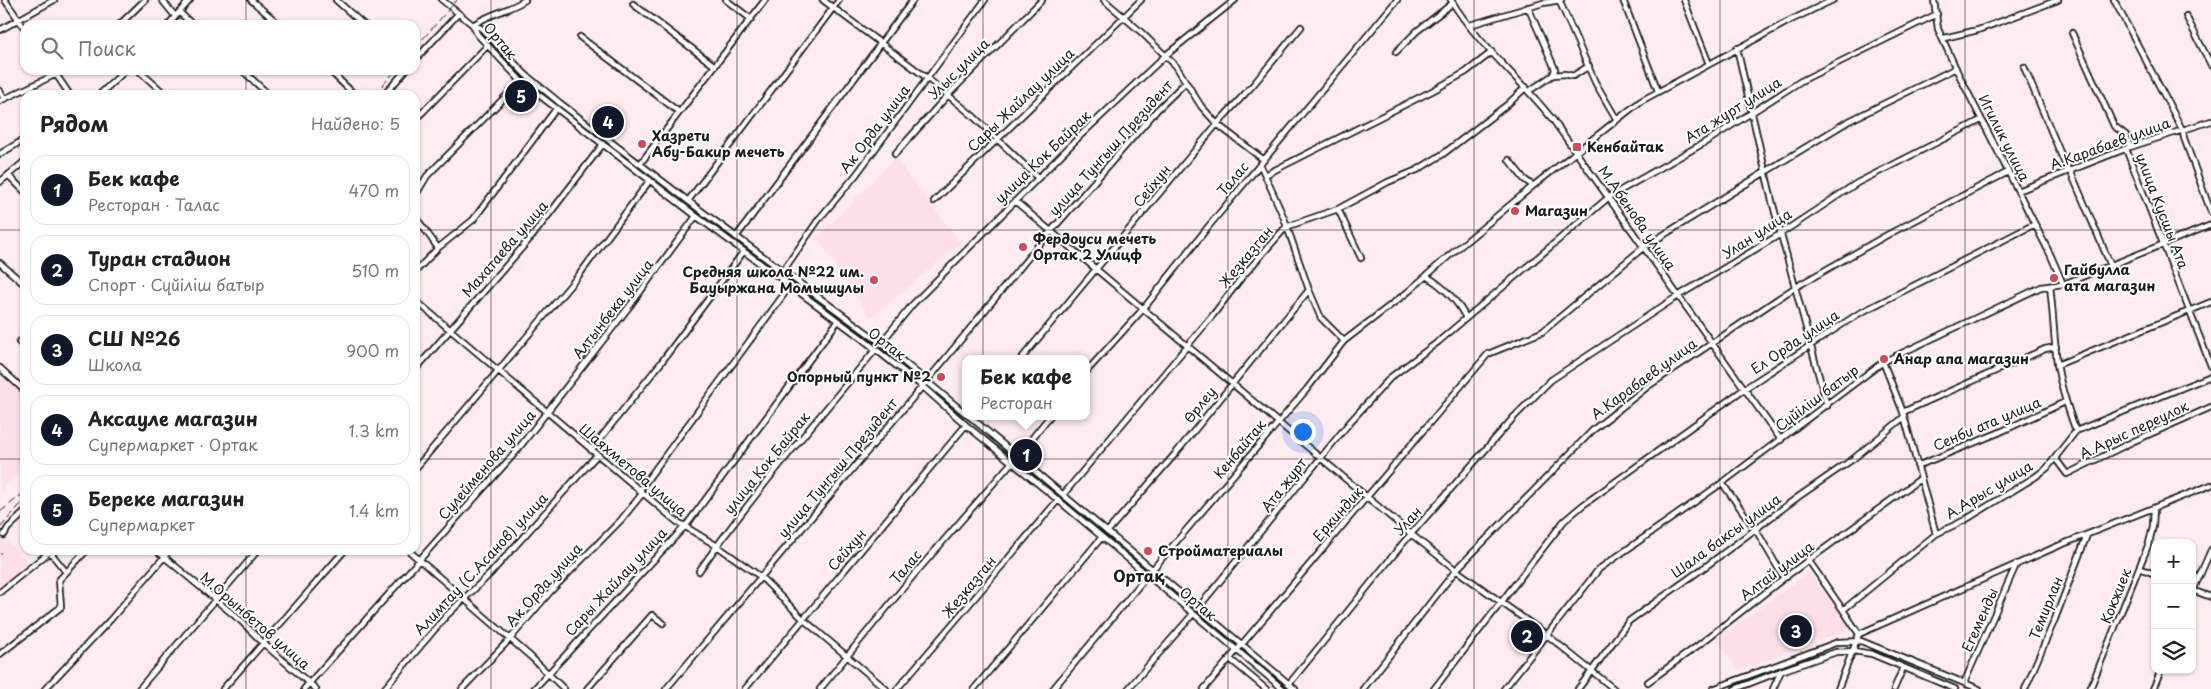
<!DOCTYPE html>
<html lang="ru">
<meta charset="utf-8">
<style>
body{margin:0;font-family:"Playpen Sans",sans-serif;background:#f2f2f2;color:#222}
.controls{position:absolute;right:15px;bottom:15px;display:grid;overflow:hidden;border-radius:10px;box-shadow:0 1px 4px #0004}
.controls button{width:45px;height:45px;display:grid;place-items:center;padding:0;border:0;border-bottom:1px solid #e0e0e0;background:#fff;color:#222;font:25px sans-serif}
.you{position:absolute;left:1302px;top:431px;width:18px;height:18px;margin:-12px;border:4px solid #fff;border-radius:50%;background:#1a73e8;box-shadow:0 0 0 8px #1a73e833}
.badge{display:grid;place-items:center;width:32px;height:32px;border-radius:50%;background:#111827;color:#fff;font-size:16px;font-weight:700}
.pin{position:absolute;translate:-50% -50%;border:2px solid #fff;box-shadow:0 1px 5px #0006}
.popup{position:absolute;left:962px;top:355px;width:128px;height:65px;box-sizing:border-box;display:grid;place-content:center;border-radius:10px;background:#fff;filter:drop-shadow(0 1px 4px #0005);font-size:16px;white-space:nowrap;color:#767676}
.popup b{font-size:19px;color:#222}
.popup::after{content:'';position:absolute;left:50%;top:100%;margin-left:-10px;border:10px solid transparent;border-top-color:#fff}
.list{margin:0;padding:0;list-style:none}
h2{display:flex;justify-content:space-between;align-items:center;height:65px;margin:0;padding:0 20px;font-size:21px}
h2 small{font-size:16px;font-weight:400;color:#767676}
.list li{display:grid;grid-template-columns:32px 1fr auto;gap:15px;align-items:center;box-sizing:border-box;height:70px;margin:0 10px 10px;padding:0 10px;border:1px solid #e0e0e0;border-radius:15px}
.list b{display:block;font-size:19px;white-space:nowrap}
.list p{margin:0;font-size:16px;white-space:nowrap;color:#767676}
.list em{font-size:16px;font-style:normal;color:#767676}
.icon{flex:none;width:28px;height:28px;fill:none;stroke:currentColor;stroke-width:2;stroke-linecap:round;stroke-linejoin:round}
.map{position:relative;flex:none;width:2211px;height:689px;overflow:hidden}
.search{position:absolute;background:#fff;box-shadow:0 1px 4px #0004;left:20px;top:20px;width:400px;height:55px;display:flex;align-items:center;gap:12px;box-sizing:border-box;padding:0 18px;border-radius:15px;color:#767676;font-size:19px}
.panel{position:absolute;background:#fff;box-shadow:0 1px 4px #0004;left:20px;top:90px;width:400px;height:465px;border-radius:15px}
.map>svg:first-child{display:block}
.built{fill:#fddfe7}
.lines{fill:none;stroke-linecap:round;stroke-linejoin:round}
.minor-casing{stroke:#1c1c1c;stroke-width:8}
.minor{stroke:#fff;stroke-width:4.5}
.rail{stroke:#1c1c1c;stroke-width:1;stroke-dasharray:8 4;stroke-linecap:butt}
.grid{fill:none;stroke:#1c1c1c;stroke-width:1;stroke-opacity:0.55}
.poi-dot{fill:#d1495b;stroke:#fff;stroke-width:2}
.labels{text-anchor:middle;stroke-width:4;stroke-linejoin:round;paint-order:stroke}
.street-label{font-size:14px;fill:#1c1c1c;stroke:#fff}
.poi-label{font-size:14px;font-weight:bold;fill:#1c1c1c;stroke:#fff;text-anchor:start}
.quarter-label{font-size:16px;font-weight:bold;fill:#1c1c1c;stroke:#fff}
</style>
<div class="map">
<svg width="2211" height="689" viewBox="0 0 2211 689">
<rect width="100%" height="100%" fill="#feecf1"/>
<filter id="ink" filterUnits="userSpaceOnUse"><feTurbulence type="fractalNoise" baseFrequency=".02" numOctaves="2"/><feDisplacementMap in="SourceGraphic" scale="10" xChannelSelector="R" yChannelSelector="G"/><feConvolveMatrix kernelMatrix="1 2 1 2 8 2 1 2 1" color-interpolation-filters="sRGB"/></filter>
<g filter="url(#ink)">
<path class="built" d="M895 158 961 243 882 309 870 317 817 238Z
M0 373 25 395V464L0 492Z
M0 534 29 563 0 587Z
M1809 573 1852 628 1738 671 1717 639Z"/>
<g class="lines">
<g class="minor-casing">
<path id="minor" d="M5 0 25 29
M162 0 175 16
M251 0 280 25
M336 0 364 25
M442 0 473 25 481 28 526 75 560 103 700 210 881 343 966 414
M726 0 751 19
M823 0 927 78 972 115 1038 178
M1104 0 1140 31 1176 66 1201 106 1217 124 1264 160
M1451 0C1478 45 1521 79 1553 120L1781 440
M1559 0 1595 82 1617 120
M1623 0 1658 91
M1684 0 1709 64
M1934 0 1938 29 1957 71 2051 256 2063 284
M2114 0 2183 131 2184 138 2211 212
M633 4 715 66
M1528 7 1555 69 1553 75 1529 91
M179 12 193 25
M2186 16 2211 65
M119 25 145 0
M168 25 190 0
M473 25 477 34 521 81 696 216 860 337 922 386 966 425 1058 500 1283 689
M473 25C489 14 508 11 525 0
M1470 25 1543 3 1561 0
M0 30 54 0
M2072 33 2114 126 2126 135 2130 147
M580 37 679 112
M1944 38 1978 30 2058 0
M1737 48 1772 201 1827 406
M1396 52 1417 31 1453 3
M415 60 458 14
M2024 67 2068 171
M53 70 70 95
M138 70 166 95
M242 70 269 95
M329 70 355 95
M1553 75 1565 74 1573 76 1589 66
M0 91 4 99
M99 95 126 70
M384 95 406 70
M0 101 65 70
M415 120 487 46
M2126 149 2211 366
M0 154 25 139
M895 154 948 95 1042 0
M1509 160 1524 179 1533 186
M640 164 765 0
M1260 164 1284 218 1309 290 1321 318 1344 341
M2070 170 2111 266
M8 175 25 192
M1265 175 1432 91 1466 72 1492 52
M0 182 25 161
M2018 191 2130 147 2211 121
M415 196 427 176 521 81
M688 201 839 0
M934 201 1141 0
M1015 201 1411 534 1456 570 1547 635 1614 689
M1338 209 1361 258
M415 216 438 248
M736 237 913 0
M0 263 25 285
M783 271 819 219 856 175 985 0
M415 272 438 248 473 220 556 109
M1426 276C1443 286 1457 300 1466 318
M2050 286C2053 311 2054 337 2057 363 2060 386 2068 409 2076 431
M415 300 676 521 717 546 761 577 804 620 886 689
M19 342 25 347
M881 343 913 304 1082 134 1166 55 1235 0
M1021 359 1217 124 1253 85 1301 27
M1883 362 1903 412 1936 534
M2057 365 2211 302
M0 368 25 391
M415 370 534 234 603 144
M1086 372 1144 308 1208 227 1397 0
M1903 412 2045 349 2056 347
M969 416 1295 689
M591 450 660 364 744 251
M1017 457 1050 416
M2055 458 2067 474 2134 441 2211 407
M1917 466 1998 433 2065 402
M415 469 579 275 650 180
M1722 483 1756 530 1784 578
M639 491 790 286
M1063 495 1213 315 1242 277 1286 227 1338 209 1388 182 1417 170 1443 154 1508 104 1526 87
M1107 532 1176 453 1309 290
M4 535 8 528 25 512
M156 550 241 621 263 643 316 689
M408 550 531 657 564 689
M50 552 66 572
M1809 561 1843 610
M2139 568 2155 574
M1152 570 1307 389 1344 341 1409 291 1451 254 1533 186 1641 101 1791 20 1833 0
M699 571C754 493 815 422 876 349
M2192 590 2211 597
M0 592 52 550
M2192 593 2211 550
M1198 608 1350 422 1391 377 1438 342 1609 197 1709 140 1801 81 1937 14
M1859 634 2058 546 2211 485
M0 654 61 607 59 580 87 550
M1230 659 1266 689
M1648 682 1700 644 1784 578 1920 479
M1964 683 2016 565
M1289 684 1404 542 1515 416 1551 380 1678 296 1774 238 1857 183 1981 120
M45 689 111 619 170 550
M139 689 258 550
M223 689 345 550
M304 689 515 453 632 303 696 216
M384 689 447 615 489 575 597 455
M462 689 510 639 550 592 621 520 642 494
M534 689 688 523 838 321
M587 689 652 615 663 623
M666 689 927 381 1037 247 1157 110 1186 82
M745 689 966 425
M820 689 913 576 1012 462
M897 689 1058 500
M974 689 1102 537
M1053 689 1147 576
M1128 689 1193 614
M1204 689 1488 354 1542 332 1644 247 1757 177 1847 122 1956 68
M1363 689 1456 570 1593 430 1647 387 1794 288 1887 235 2008 172
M1434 689 1564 521 1583 505 1744 389 1858 314 2035 224
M1504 689 1599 569 1722 483 1883 362 2041 287 2063 284 2079 278 2211 225
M1578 689 1629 621 1709 564 1798 497 1853 459 1904 417
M1713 689 1838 642 1861 641 1979 689
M1735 689 1781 671 1836 652 1854 651 1872 654 1955 689
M1773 689 1781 671
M1838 689 1859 634 1843 610 1936 534 1965 520 2035 477 2047 468 2076 431 2211 376
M1894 689 1903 668
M2025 689 2055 619 2087 535
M2090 689 2149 543 2153 526 2154 509
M2153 689 2161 670"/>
</g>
<use href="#minor" class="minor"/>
<path class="rail" d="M415 48 457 0
M374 95 396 70
M0 512 25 492
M0 528 25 499
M0 554 2 553"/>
</g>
</g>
<path class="grid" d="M246 0V25M491 0V689M737 0V689M983 0V689M1228 0V689M1474 0V689M1720 0V689M1965 0V689M246 70V95M0 230H25M415 230H2211M0 459H25M415 459H2211M246 550V689"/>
<g class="poi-dot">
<circle cx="642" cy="144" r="5"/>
<rect x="1572" y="142" width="10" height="10" rx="2.5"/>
<circle cx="1515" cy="211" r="5"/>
<circle cx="1023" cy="247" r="5"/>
<circle cx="2054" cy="278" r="5"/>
<circle cx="874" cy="280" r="5"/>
<circle cx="1884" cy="359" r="5"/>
<circle cx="941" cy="377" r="5"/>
<circle cx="1148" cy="551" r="5"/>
</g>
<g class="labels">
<g class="street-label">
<text transform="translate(500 41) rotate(50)" y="5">Ортак</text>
<text transform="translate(959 69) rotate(-45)" y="5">Улыс улица</text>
<text transform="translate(1021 100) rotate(-44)" y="5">Сары Жайлау улица</text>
<text transform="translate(1733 110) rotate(-32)" y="5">Ата журт улица</text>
<text transform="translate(875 129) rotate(-53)" y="5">Ак Орда улица</text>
<text transform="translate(2004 138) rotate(63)" y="5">Игилик улица</text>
<text transform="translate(2110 144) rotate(-20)" y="5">А.Карабаев улица</text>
<text transform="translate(1111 148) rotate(-48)" y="5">улица Тунгыш Президент</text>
<text transform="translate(1043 157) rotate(-44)" y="5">улица Кок Байрак</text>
<text transform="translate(1233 179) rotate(-50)" y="5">Талас</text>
<text transform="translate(1152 186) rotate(-51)" y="5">Сейхун</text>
<text transform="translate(2162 211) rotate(69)" y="5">улица Кусшы Ата</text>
<text transform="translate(1637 218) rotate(55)" y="5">М.Абенова улица</text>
<text transform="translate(1757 234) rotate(-33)" y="5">Улан улица</text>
<text transform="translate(505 249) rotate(-49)" y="5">Махатаева улица</text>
<text transform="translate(1246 257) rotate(-50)" y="5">Жезказган</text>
<text transform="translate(613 309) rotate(-52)" y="5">Алтынбека улица</text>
<text transform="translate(1795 342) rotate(-34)" y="5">Ел Орда улица</text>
<text transform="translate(887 344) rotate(38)" y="5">Ортак</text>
<text transform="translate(1644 379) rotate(-36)" y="5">А.Карабаев улица</text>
<text transform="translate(1817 398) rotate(-37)" y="5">Сүйіліш батыр</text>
<text transform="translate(1200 405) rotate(-51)" y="5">Өрлеу</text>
<text transform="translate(1987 424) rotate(-23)" y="5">Сенби ата улица</text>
<text transform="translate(2134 430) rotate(-25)" y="5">А.Арыс переулок</text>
<text transform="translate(1240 449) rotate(-50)" y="5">Кенбайтак</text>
<text transform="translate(767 463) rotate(-51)" y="5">улица Кок Байрак</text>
<text transform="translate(487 465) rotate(-49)" y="5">Сулейменова улица</text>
<text transform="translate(838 468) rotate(-50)" y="5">улица Тунгыш Президент</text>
<text transform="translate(633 470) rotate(40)" y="5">Шаяхметова улица</text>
<text transform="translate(1284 485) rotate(-52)" y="5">Ата журт</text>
<text transform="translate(1989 490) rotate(-31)" y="5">А.Арыс улица</text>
<text transform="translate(1338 514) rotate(-49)" y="5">Еркиндик</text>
<text transform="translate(1408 521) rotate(-48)" y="5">Улан</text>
<text transform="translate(1726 536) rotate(-36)" y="5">Шала баксы улица</text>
<text transform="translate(847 550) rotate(-49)" y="5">Сейхун</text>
<text transform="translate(481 564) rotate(-47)" y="5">Алимтау (С.Асанов) улица</text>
<text transform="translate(906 567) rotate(-50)" y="5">Талас</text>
<text transform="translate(1777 571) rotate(-37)" y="5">Алтай улица</text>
<text transform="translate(616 582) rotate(-47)" y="5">Сары Жайлау улица</text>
<text transform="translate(544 585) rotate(-48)" y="5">Ак Орда улица</text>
<text transform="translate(969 587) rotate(-50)" y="5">Жезказган</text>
<text transform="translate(2116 596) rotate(-68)" y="5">Кокжиек</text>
<text transform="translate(1198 604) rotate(40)" y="5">Ортак</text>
<text transform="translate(2046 608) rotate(-68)" y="5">Темирлан</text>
<text transform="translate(1980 620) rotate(-66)" y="5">Егеменды</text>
<text transform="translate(255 621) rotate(41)" y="5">М.Орынбетов улица</text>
</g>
<g class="poi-label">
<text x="652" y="141">Хазрети<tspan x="652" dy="16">Абу-Бакир мечеть</tspan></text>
<text x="1587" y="152">Кенбайтак</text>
<text x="1525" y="216">Магазин</text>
<text x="1033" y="244">Фердоуси мечеть<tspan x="1033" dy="16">Ортак 2 Улицф</tspan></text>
<text x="2064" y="275">Гайбулла<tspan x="2064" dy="16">ата магазин</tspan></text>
<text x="864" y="277" text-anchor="end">Средняя школа №22 им.<tspan x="864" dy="16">Бауыржана Момышулы</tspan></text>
<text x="1894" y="364">Анар апа магазин</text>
<text x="931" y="382" text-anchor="end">Опорный пункт №2</text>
<text x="1158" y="556">Стройматериалы</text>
</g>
<g class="quarter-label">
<text x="1139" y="582">Ортақ</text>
</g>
</g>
</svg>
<div class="controls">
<button>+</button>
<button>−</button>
<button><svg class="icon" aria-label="layers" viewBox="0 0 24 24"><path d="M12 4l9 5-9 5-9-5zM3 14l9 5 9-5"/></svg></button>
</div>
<div class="you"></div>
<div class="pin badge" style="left:1026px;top:455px">1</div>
<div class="popup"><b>Бек кафе</b>Ресторан</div>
<div class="pin badge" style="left:1527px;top:636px">2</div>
<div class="pin badge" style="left:1796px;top:631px">3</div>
<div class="pin badge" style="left:608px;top:122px">4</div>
<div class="pin badge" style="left:521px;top:96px">5</div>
<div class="search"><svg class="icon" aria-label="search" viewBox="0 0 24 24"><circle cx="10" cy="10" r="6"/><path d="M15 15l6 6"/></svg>Поиск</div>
<section class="panel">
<h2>Рядом<small>Найдено: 5</small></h2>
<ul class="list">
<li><span class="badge">1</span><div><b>Бек кафе</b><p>Ресторан · Талас</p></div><em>470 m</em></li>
<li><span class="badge">2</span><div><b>Туран стадион</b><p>Спорт · Сүйіліш батыр</p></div><em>510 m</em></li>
<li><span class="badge">3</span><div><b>СШ №26</b><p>Школа</p></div><em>900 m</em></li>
<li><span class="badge">4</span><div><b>Аксауле магазин</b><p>Супермаркет · Ортак</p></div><em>1.3 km</em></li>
<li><span class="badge">5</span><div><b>Береке магазин</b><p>Супермаркет</p></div><em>1.4 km</em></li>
</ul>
</section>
</div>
